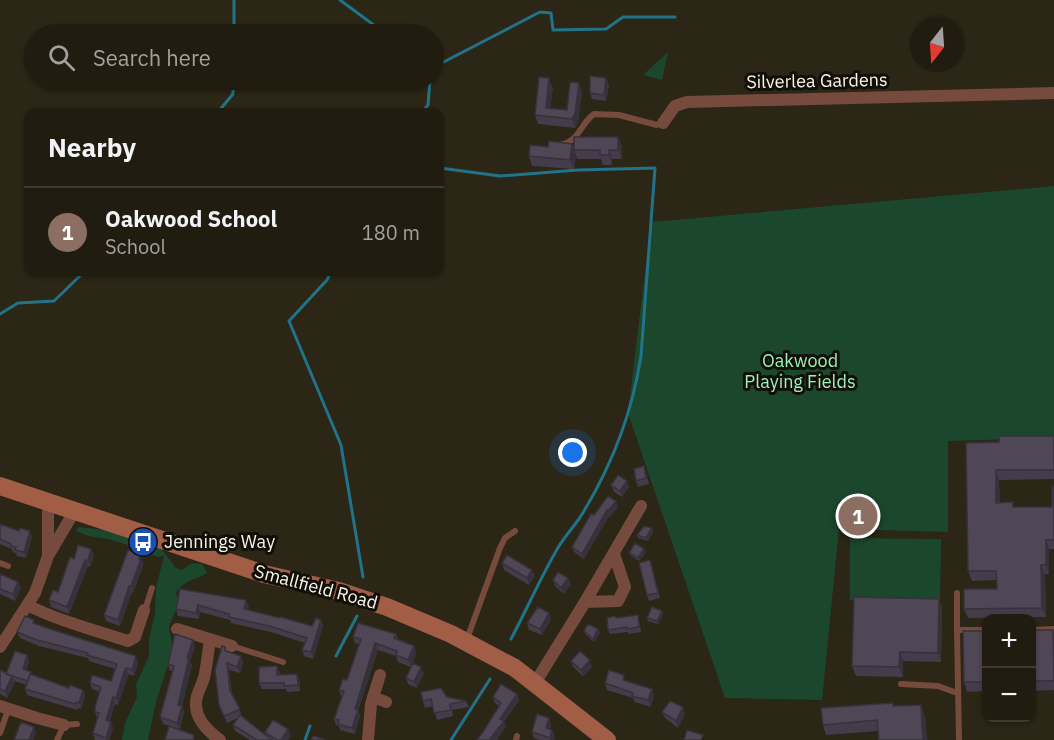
<!DOCTYPE html>
<meta charset="utf-8">
<style>
body{margin:0;font-family:"IBM Plex Sans",sans-serif;background:#282519;color:#f1f3f6}
.controls{position:absolute;right:18px;bottom:18px;display:grid;overflow:hidden;border-radius:12px;box-shadow:0 2px 4px #0004}
.controls button{width:54px;height:54px;display:grid;place-items:center;padding:0;border:0;border-bottom:2px solid #3d3a30;background:#201c10;color:#f1f3f6;font:30px sans-serif}
.compass{position:absolute;left:910px;top:18px;width:54px;height:54px;border-radius:50%;background:#201c10;box-shadow:0 2px 4px #0004;rotate:197deg}
.you{position:absolute;left:573px;top:453px;width:21px;height:21px;margin:-15px;border:4px solid #fff;border-radius:50%;background:#1a73e8;box-shadow:0 0 0 9px #1a73e833}
.badge{display:grid;place-items:center;width:39px;height:39px;border-radius:50%;background:#f2a540;color:#fff;font-size:20px;font-weight:700}
.pin{position:absolute;translate:-50% -50%;border:3px solid #fff;box-shadow:0 2px 6px #0006}
.list{margin:0;padding:0;list-style:none}
h2{display:flex;justify-content:space-between;align-items:center;height:78px;margin:0;padding:0 24px;font-size:26px}
h2 small{font-size:20px;font-weight:400;color:#a2a19f}
.list li{display:grid;grid-template-columns:39px 1fr auto;gap:18px;align-items:center;box-sizing:border-box;height:90px;padding:0 24px;border-top:2px solid #3d3a30}
.list b{display:block;font-size:22px;white-space:nowrap}
.list p{margin:0;font-size:20px;white-space:nowrap;color:#a2a19f}
.list em{font-size:20px;font-style:normal;color:#a2a19f}
.icon{flex:none;width:33px;height:33px;fill:none;stroke:currentColor;stroke-width:2;stroke-linecap:round;stroke-linejoin:round}
.map{position:relative;flex:none;width:1054px;height:740px;overflow:hidden}
.search{position:absolute;background:#201c10;box-shadow:0 2px 4px #0004;left:24px;top:24px;width:420px;height:66px;display:flex;align-items:center;gap:15px;box-sizing:border-box;padding:0 21px;border-radius:33px;color:#a2a19f;font-size:22px}
.panel{position:absolute;background:#201c10;box-shadow:0 2px 4px #0004;left:24px;top:108px;width:420px;height:168px;border-radius:12px}
.map>svg:first-child{display:block}
.green{fill:#1b472d}
.lines{fill:none;stroke-linecap:round;stroke-linejoin:round}
.stream{stroke:#217389;stroke-width:3}
.lane{stroke:#764a3c;stroke-width:6}
.street{stroke:#764a3c;stroke-width:12}
.secondary{stroke:#a25d47;stroke-width:18}
.wall{fill:#443c4a}
.shaded-wall{fill:#37313c}
.building{fill:#4f4656;stroke:#37313c;stroke-width:1.5}
.labels{text-anchor:middle;stroke-width:6;stroke-linejoin:round;paint-order:stroke}
.street-label{font-size:18px;fill:#f8f5ea;stroke:#110f08}
.park-label{font-size:18px;fill:#9cf0b8;stroke:#110f08}
.poi-label{font-size:18px;fill:#f8f5ea;stroke:#110f08;text-anchor:start}
</style>
<div class="map">
<svg width="1054" height="740" viewBox="0 0 1054 740">
<rect width="100%" height="100%" fill="#2b2615"/>
<path class="green" d="M668 52 662 80 643 75Z
M1054 186V438L948 441V532L839 529 822 700 725 698 628 413 651 222Z
M78 527 107 530 159 546 176 568 182 570 192 563 202 564 207 573C195 581 187 578 176 592L178 601 176 610 169 626 173 650 156 702 148 740H122L125 723 137 697 136 684 149 656V639L155 614 156 588 164 556 158 557 128 545 108 539 88 536 76 531Z
M850 538 941 539 940 602 850 600Z"/>
<g class="lines">
<path class="stream" d="M340 0 386 34
M234 34V0
M434 67 540 12 551 13 553 30 606 29 623 17H675
M218 112 233 94V80
M422 112 428 105 430 80
M440 168 500 176 578 170 655 168 641 356C632 414 610 470 579 519 571 530 561 541 555 553 539 581 526 611 511 639
M331 272 327 280 289 321 341 445 363 577
M0 314 18 303 54 301 84 272
M336 656 357 616
M305 740 310 726
M451 740 490 679"/>
<path class="lane" d="M560 145C581 140 579 125 594 114L619 115 657 125 663 123
M0 563 8 566
M957 593V630H986
M145 610 152 588
M957 630 959 740
M1032 630 1054 629
M467 639 500 548 505 538 515 531
M232 646 283 662
M901 684 938 686 957 693
M0 733 8 710
M57 740 64 725 77 724
M516 740 517 736"/>
<path class="street" d="M663 123 675 106 687 102 1054 93
M48 555V513L50 504
M585 602 618 601 625 587 614 554
M27 605C59 621 94 630 128 641L135 637 144 610
M177 629 232 646
M210 639C208 652 207 665 204 678 202 684 199 690 197 696 192 715 206 730 220 740
M0 647 35 593 48 556 74 512
M535 683 585 602 641 506
M373 697 386 702
M0 706 37 718 64 725
M368 740 371 704 380 675"/>
<path class="secondary" d="M0 486 264 574 339 591 387 607 451 634 515 668 607 740"/>
</g>
<path class="wall" d="M606 78 609 85 606 101 592 99 590 93Z
M553 88 550 108 567 110 582 92 578 123 575 128 538 124 535 115Z
M618 137 622 146V159H612V165H603L601 159H577L576 155 574 169 532 166 529 156 548 147 572 144 574 148Z
M1054 436V479L999 480 1000 502 1015 507H1052L1054 486V549H1049V574H1045L1046 617 968 618 964 609 997 589V580L972 581 968 571 999 442Z
M644 466 649 484 638 487 636 481Z
M611 485 629 487 622 497 614 492Z
M618 507 610 517 609 516 584 559 574 552 572 547 594 515Z
M0 524 32 537 26 558 17 556 16 553 13 552 12 549 0 544Z
M652 528 653 532 648 541 638 538 637 535Z
M91 549 94 556 90 567 88 566 69 614 51 607 49 600 58 592 74 559Z
M646 552 639 561 631 556 629 553Z
M143 561V566L133 593 132 592 120 626 106 621 104 615Z
M502 563 535 576 529 585 504 570Z
M652 565 660 598 649 601 647 595Z
M0 574 21 588 15 601 0 594Z
M553 580 571 584 564 594 555 586Z
M180 589 249 607 248 610 312 626 321 620 323 626 313 659 304 656 302 650 305 643 271 632 231 623 230 620 200 612 199 619 178 616 176 609Z
M939 599 942 608 941 662 903 661V677L856 676 852 666Z
M662 611 663 614 658 624 648 621 647 618Z
M549 613 551 619 542 635 529 630 527 623Z
M638 615 639 620 641 632 629 634 628 632 610 634 608 630 616 618Z
M36 624 138 663 134 676 129 674 127 678 118 705 115 704 110 721 113 728 109 740H95L93 733 97 718 95 712 100 692 92 689 90 683 111 681 115 669 89 661 88 658 39 646 20 638 17 632Z
M598 629 600 633 594 642 585 634 584 631Z
M1032 630H1053L1054 634V690L1032 691Z
M987 631V691L967 692 964 682Z
M396 634 398 640 414 646 416 653 411 667 398 662 396 656 378 650 358 711 360 716 355 734 340 730 339 726 336 725 334 719 342 696H341L339 690 347 680 359 644 355 643 353 637Z
M193 640 195 647 190 661 192 665 182 706 184 712 180 729 163 724 160 717 172 671H170L168 664Z
M227 652 243 662 240 673 229 670 232 694 239 707 241 715 266 736 265 732 288 729 291 736 288 740H250L235 731 233 725 238 718 227 723 219 705Z
M27 655 29 661 26 670 32 675 69 688 83 690 85 696 81 709 78 708 77 710 27 695 25 689 27 685 14 681 15 682 7 698 0 694V670L6 673Z
M571 661 592 667 583 676 573 667Z
M280 673 279 675 300 680V691L287 692 286 689H262L259 683Z
M424 673 417 688 408 684 406 678Z
M627 681 652 689 654 695 651 707 635 702 633 698 607 690 605 683Z
M517 694 519 700 504 722 506 727 483 732 499 706 495 703 493 697Z
M447 697 466 701 469 707 452 710 453 716 437 720 433 706 425 708 423 701Z
M894 706 925 716 927 740H879L878 731 826 735 823 725Z
M662 712 685 714 678 728 665 718Z
M549 718 551 725 550 729 555 736 554 740H539L534 738 532 732Z"/>
<path class="shaded-wall" d="M549 78 553 88 549 117 546 108Z
M606 78 609 85 606 101 604 95Z
M579 83 582 92 578 123 575 128 572 119Z
M618 137 622 146V159L618 150Z
M572 144 576 155 574 169 570 160Z
M609 150 612 159V165L609 155Z
M996 470 999 480 1000 512 996 503Z
M627 481 629 487 622 497 620 491Z
M616 501 618 507 610 517 608 511Z
M607 510 609 516 584 559 582 554Z
M652 528 653 532 648 541 646 538Z
M30 531 32 537 26 558 24 552Z
M1046 540 1049 549V574L1046 565Z
M91 549 94 556 90 567 88 561Z
M644 549 646 552 639 561 638 558Z
M140 555 143 566 133 593 131 586Z
M85 560 88 566 69 614 67 607Z
M1041 565 1045 574 1046 617 1042 608Z
M532 570 535 576 529 585 527 578Z
M568 578 571 584 564 594 561 588Z
M18 582 21 588 15 601 13 594Z
M129 586 132 592 120 626 118 620Z
M939 599 942 608 941 662 938 653Z
M246 600 249 607 247 615 244 609Z
M198 605 200 612 199 619 196 613Z
M662 611 663 614 658 624 657 621Z
M549 613 551 619 542 635 540 629Z
M321 620 323 626 313 659 311 652Z
M598 629 600 633 594 642 593 639Z
M1053 630 1054 634V682V681Z
M193 640 195 647 190 661 192 665 182 706 184 712 180 729 177 723 178 705 187 658Z
M375 643 378 650 358 711 360 716 355 734 352 728 355 709Z
M414 646 416 653 411 667 408 660Z
M900 652 903 661V677L899 667Z
M27 655 29 661 25 675 23 669Z
M136 656 138 663 134 676 132 670Z
M241 656 243 662 240 673 237 667Z
M590 660 592 667 583 676 581 670Z
M227 663 229 670 232 697 230 691Z
M277 666 280 673 279 682 277 675Z
M421 667 424 673 417 688 414 682Z
M126 668 129 674 118 705 116 698Z
M297 674 300 680V691L298 685Z
M12 676 15 682 7 698 5 691Z
M652 689 654 695 651 707 648 700Z
M83 690 85 696 81 709 79 703Z
M517 694 519 700 504 722 506 727 497 740H489L500 719Z
M113 697 115 704 108 726 106 720Z
M921 705 925 716 927 740H923Z
M683 707 685 714 678 728 676 721Z
M549 718 551 725 548 734 546 728Z
M111 722 113 728 109 740H107L106 738Z
M34 727 36 733 33 740H29Z
M288 729 291 736 288 740H281Z
M552 730 555 736 554 740H551L550 738Z"/>
<path class="building" d="M590 76 606 78 604 95 590 93Z
M539 77 549 78 546 108 567 110 570 82 579 83 575 114 572 119 535 115Z
M574 137H618V150H609V155H600V150H574Z
M549 141 572 144 570 160 529 156 530 145 548 147Z
M999 436H1054V470H996V503L1013 502V507H1052V486H1054V540H1046V565H1041L1042 608 964 609V589H997L996 571H968L966 443 999 442Z
M644 466 646 478 636 481 634 469Z
M618 475 627 481 620 491 611 485Z
M608 496 616 501 608 511 607 510 582 554 572 547 591 514 594 515Z
M0 524 19 531 20 528 30 531 24 552 15 550 16 547 11 546V544L0 539Z
M644 526 652 528 646 538 637 535Z
M635 543 644 549 638 558 629 553Z
M78 545 91 549 88 561 85 560 67 607 49 600 53 590 58 592 70 557 74 559Z
M128 550 140 555 139 559H141L131 586H129L118 620 104 615Z
M507 555 532 570 527 578 502 563Z
M650 560 658 593 647 595 639 563Z
M558 572 568 578 561 588 553 580Z
M0 574 18 582 13 594 0 589Z
M180 589 246 600 244 609 280 618 281 617 312 626 316 618 321 620 311 652 302 650 307 638 269 626 229 617V614L198 605 196 613 176 609Z
M854 597 939 599 938 653 900 652 899 667 852 666Z
M538 607 549 613 540 629 527 623Z
M652 607 662 611 657 621 647 618Z
M638 615 639 627 627 629V627L608 630 607 618 615 616 616 618Z
M25 616 34 620 33 623 50 629 136 656 132 670 126 668 124 672 116 698 113 697 106 720 111 722 106 738 93 733 99 713 95 712V707L101 687 90 683 92 675 111 681 117 664 87 655 88 653 37 640 17 632Z
M358 623 396 634 394 638 414 646 408 660 396 655 397 651 375 643 355 709 358 710 352 728 338 724 339 720 334 719 344 691 339 690 343 679 347 680 361 639 353 637Z
M588 624 598 629 593 639 584 631Z
M1032 630H1053L1054 681H1032Z
M963 631H987V682H964Z
M175 634 193 640 187 658H189L178 705 182 706 177 723 160 717 174 666 168 664Z
M222 646 225 647V651L241 656 237 667 227 663 230 691 239 707V710L224 716 219 705 215 670Z
M15 651 27 655 23 669 31 672 28 681 6 674Z
M580 651 590 660 581 670 571 661Z
M413 663 421 667 414 682 406 678Z
M277 666V675L297 674 298 685 284 686V683H259V667Z
M0 670 12 676 5 691 0 689Z
M609 670 624 675 623 680 652 689 648 700 632 696 633 693 605 683Z
M30 674 69 688 70 685 83 690 79 703 76 702 75 704 25 689Z
M501 684 517 694 500 719 504 721 489 740H477L483 732 501 703 493 697Z
M441 688 447 697 466 701 450 704 451 710 434 713 431 699 423 701 421 692Z
M670 701 683 707 676 721 662 712Z
M893 703V706L921 705 923 740H879L877 720 823 725 821 708Z
M537 714 549 718 546 728 552 730 550 738 532 732Z
M240 715 272 740H257L233 725Z
M273 720 288 729 281 740H277L265 732Z
M21 722 34 727 29 740H14Z
M169 726 194 735 193 740H165Z
M687 730 703 735 701 740H684Z
M313 736 327 740H312Z"/>
<defs>
<g id="bus-disc" transform="scale(1.5)"><circle r="9.5" fill="#1a4fb4" stroke="#110f08"/><path d="M-5-6H5V4H4V6H2V4H-2V6H-4V4H-5ZM-3.5-4V0h7V-4ZM-3.5 1.2v1.5H-2V1.2ZM2 1.2v1.5H3.5V1.2Z" fill="#fff"/></g>
</defs>
<g fill-rule="evenodd">
<use href="#bus-disc" x="143" y="542"/>
</g>
<g class="labels">
<g class="street-label">
<text transform="translate(817 81) rotate(-1)" y="6">Silverlea Gardens</text>
<text transform="translate(316 587) rotate(15)" y="6">Smallfield Road</text>
</g>
<g class="park-label">
<text x="800" y="367">Oakwood<tspan x="800" dy="21">Playing Fields</tspan></text>
</g>
<g class="poi-label">
<text x="164" y="548">Jennings Way</text>
</g>
</g>
</svg>
<div class="controls">
<button>+</button>
<button>−</button>
</div>
<svg class="compass" viewBox="-18 -18 36 36"><path d="M0-13l5 13h-10z" fill="#e53935"/><path d="M0 13l5-13h-10z" fill="#a2a19f"/></svg>
<div class="you"></div>
<div class="pin badge" style="left:858px;top:516px;background:#8d6e63">1</div>
<div class="search"><svg class="icon" aria-label="search" viewBox="0 0 24 24"><circle cx="10" cy="10" r="6"/><path d="M15 15l6 6"/></svg>Search here</div>
<section class="panel">
<h2>Nearby<small></small></h2>
<ul class="list">
<li><span class="badge" style="background:#8d6e63">1</span><div><b>Oakwood School</b><p>School</p></div><em>180 m</em></li>
</ul>
</section>
</div>
